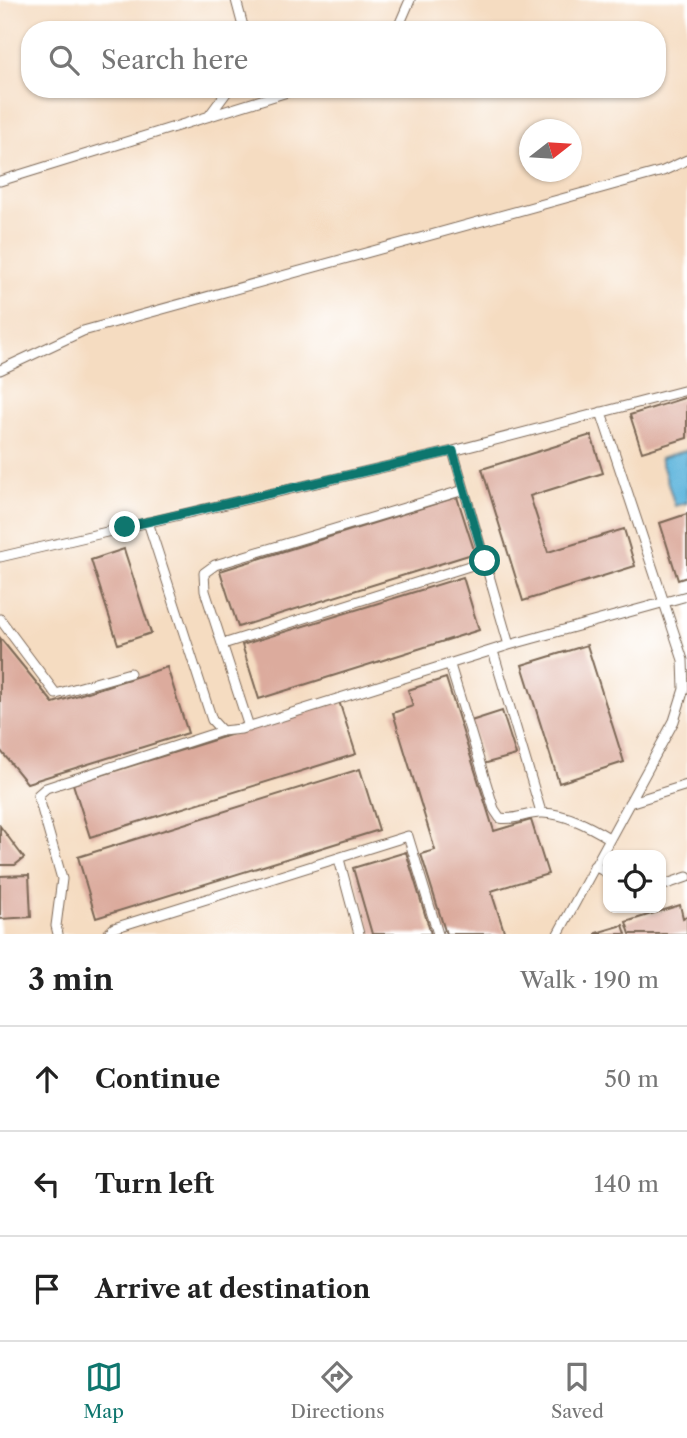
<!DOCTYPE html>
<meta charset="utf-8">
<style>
body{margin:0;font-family:"Libre Caslon Text",serif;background:#f6f6f6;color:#222}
.controls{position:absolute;right:21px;bottom:21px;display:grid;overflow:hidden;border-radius:14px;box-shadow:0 2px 5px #0004}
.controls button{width:63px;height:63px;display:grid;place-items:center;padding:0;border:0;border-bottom:2px solid #e0e0e0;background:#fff;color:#222;font:35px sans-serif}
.compass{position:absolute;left:519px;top:119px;width:63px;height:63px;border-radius:50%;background:#fff;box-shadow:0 2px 5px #0004;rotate:73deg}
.stop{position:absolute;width:21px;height:21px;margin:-16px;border:5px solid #0f766e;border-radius:50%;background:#fff}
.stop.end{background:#0f766e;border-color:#fff;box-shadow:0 2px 7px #0008}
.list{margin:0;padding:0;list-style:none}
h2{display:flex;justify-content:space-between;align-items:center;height:91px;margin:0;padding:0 28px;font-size:30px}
h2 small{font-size:23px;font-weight:400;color:#767676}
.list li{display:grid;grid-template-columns:46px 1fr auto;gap:21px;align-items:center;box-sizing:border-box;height:105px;padding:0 28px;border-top:2px solid #e0e0e0}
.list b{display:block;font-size:26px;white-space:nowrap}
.list em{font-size:23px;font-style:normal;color:#767676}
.icon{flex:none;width:38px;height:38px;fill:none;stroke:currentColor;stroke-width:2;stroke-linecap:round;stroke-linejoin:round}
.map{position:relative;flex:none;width:687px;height:934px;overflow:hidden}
.search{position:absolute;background:#fff;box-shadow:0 2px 5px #0004;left:21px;right:21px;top:21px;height:77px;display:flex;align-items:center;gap:18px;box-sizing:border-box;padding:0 24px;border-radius:28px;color:#767676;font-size:26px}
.sheet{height:406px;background:#fff}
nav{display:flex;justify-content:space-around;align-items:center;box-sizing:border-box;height:98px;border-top:2px solid #e0e0e0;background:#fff;font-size:19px;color:#767676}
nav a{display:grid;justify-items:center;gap:4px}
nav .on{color:#0f766e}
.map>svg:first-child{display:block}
.water{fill:#60b6dd;stroke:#4e707e;stroke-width:2}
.building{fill:#dcab9d}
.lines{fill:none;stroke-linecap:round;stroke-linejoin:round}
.service-casing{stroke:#7c6857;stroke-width:11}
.service{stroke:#fff;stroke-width:9}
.route{stroke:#0f766e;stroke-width:9}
</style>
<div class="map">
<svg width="687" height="934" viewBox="0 0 687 934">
<rect width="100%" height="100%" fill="#fff"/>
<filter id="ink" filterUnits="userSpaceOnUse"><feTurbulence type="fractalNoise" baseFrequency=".0143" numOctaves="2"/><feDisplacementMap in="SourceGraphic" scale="14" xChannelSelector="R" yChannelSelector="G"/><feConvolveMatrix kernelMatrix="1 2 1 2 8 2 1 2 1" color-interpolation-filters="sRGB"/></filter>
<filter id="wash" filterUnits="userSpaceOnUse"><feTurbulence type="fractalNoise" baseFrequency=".00686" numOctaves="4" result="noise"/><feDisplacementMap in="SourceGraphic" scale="28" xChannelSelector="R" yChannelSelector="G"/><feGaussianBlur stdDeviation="1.57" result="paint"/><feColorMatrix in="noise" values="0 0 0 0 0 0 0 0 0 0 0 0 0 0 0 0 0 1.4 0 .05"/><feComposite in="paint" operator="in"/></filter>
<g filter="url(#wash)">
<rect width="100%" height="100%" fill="#f5dcc1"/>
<path class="water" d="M687 450V503L675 506 660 458Z"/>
<g id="blocks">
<path class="building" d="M687 397V438L642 452 630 415Z
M591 435 603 473 530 496 548 552 624 529 635 566 523 601 482 469Z
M457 497 475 553 238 627 220 571Z
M687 514V577L678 580 660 523Z
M124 549 151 633 118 644 91 560Z
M463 577 479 630 259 699 242 645Z
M0 638 53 703 167 667 188 733 27 783 0 750Z
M587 645 624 762 559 783 522 665Z
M446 678 494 831 531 820 548 874 491 891 505 934H446L421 854 435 850 393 713 413 706 408 690Z
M339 701 356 754 90 837 73 784Z
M502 711 516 755 483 764 471 721Z
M360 769 379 830 96 918 78 857Z
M0 826 24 858 15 865H0Z
M406 852 431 934H372L353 868Z
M29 875 31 917 0 919V876Z
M680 905 683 918 687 916V934H630L626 922Z
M623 925 626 934H596V933Z"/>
</g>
</g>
<g filter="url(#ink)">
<use href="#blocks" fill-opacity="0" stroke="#7c6857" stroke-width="2"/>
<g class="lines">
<g class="service-casing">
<path id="service" d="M236 0 244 30
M397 30 410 0
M209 116 229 89
M0 181 297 89
M0 370 83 331 663 171 687 160
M453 451 509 645
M148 522 212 720 222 731 241 729 509 645 687 596
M0 557 453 451 687 390
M0 619 56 694 130 673
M223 644 485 561
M493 651 541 812
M450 665 494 809 500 818C516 821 527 812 543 813 567 814 589 826 609 838
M249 727 205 591 204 573 215 565 464 490
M629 803 687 785
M339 859 359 934
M594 866 608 873
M661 886 687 877
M58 934 56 926 62 879 38 795 46 788 222 731
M108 934 114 928 408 836 438 934
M558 934 674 721 684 689 683 660 601 412"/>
</g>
<use href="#service" class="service"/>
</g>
</g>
<g class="lines" filter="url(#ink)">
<path class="route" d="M125 527 453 451 485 561"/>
</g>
</svg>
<div class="controls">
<button><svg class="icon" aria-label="locate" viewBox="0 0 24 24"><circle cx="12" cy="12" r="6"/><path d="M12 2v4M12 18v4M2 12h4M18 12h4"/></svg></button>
</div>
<svg class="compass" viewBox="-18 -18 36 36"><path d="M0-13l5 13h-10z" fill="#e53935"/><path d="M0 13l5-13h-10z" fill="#767676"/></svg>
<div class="stop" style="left:485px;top:561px"></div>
<div class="stop end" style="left:125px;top:527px"></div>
<div class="search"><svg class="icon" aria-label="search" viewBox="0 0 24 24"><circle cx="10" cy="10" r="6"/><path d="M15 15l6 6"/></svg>Search here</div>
</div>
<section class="sheet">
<h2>3 min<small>Walk · 190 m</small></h2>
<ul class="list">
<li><svg class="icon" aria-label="ahead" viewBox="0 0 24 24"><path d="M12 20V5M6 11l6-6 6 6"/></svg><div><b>Continue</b></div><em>50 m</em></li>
<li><svg class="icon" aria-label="left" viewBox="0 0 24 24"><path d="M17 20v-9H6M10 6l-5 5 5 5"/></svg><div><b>Turn left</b></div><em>140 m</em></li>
<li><svg class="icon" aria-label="arrive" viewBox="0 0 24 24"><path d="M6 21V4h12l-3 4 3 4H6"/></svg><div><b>Arrive at destination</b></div></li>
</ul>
</section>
<nav>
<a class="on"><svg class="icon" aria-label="map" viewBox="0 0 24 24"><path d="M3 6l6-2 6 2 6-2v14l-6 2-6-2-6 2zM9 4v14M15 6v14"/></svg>Map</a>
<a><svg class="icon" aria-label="directions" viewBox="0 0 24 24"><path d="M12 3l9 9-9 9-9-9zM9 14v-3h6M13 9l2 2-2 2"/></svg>Directions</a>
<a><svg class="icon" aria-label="saved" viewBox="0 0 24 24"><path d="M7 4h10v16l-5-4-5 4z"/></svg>Saved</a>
</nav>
